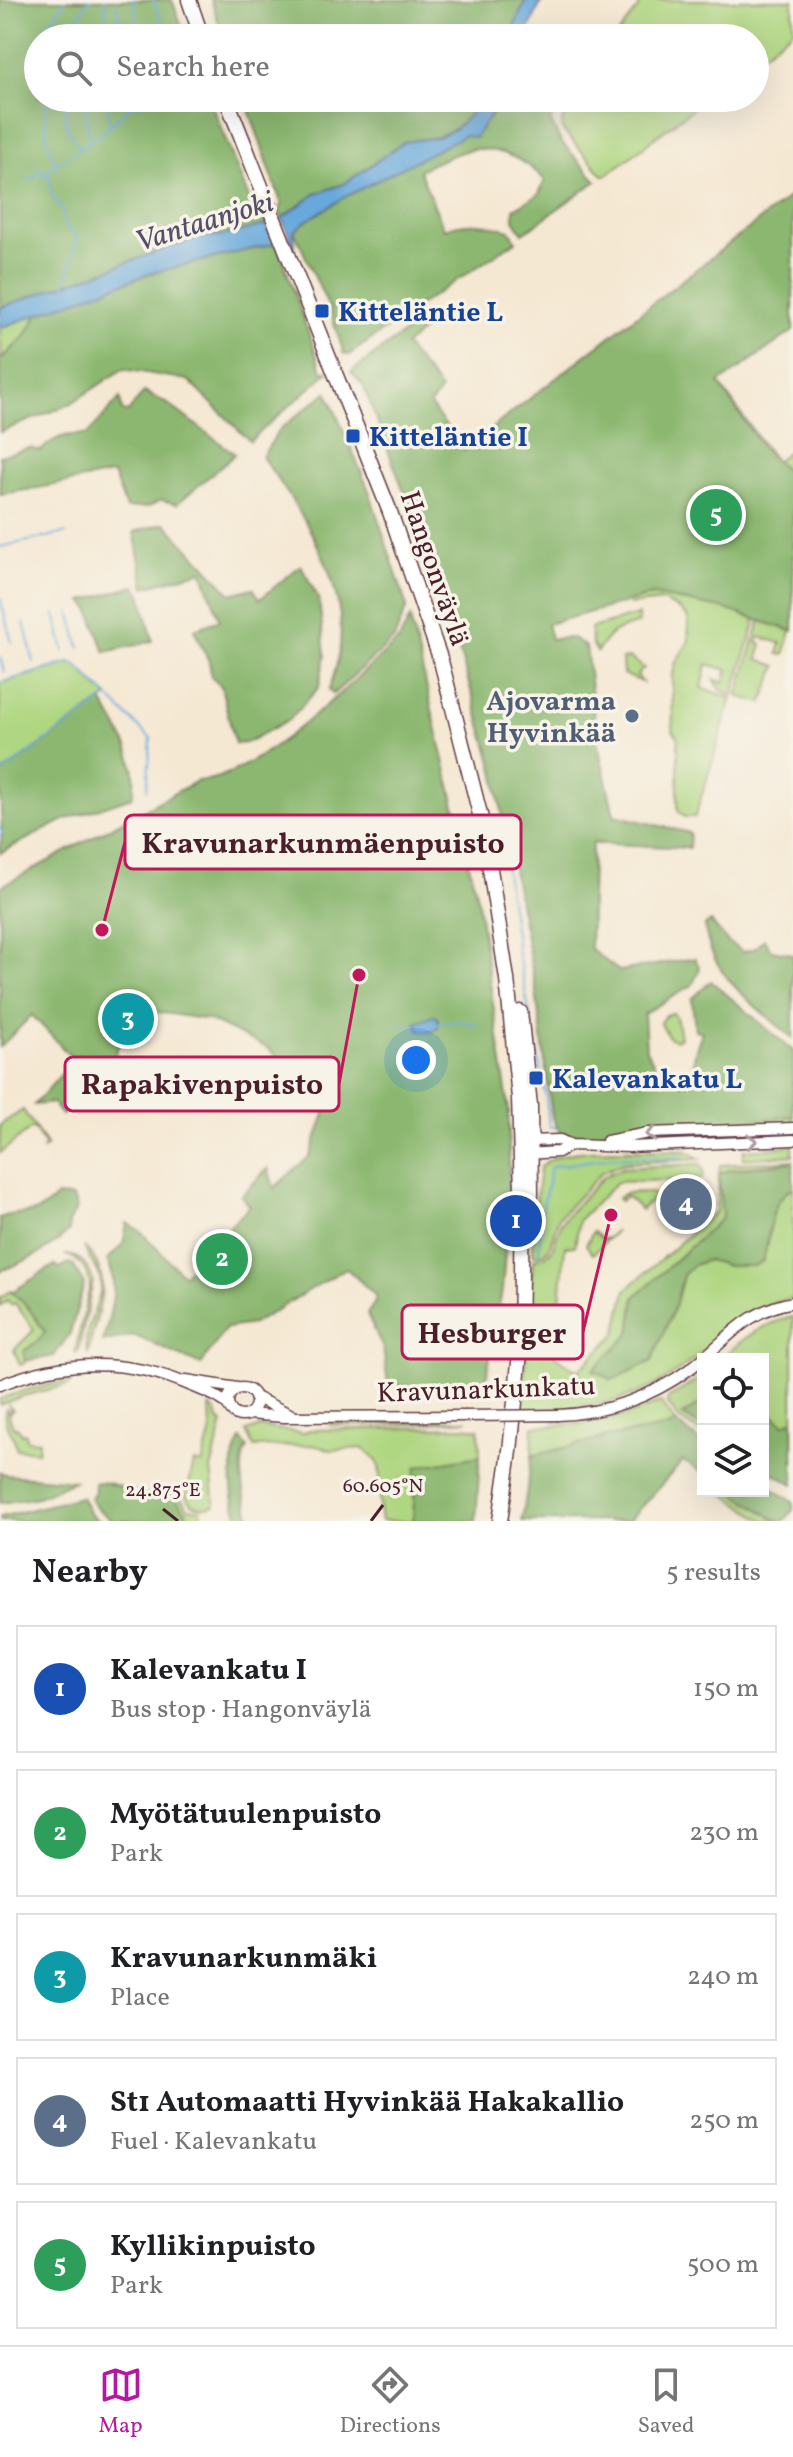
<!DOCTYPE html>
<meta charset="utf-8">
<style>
body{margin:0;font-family:Vollkorn,serif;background:#f2f2f2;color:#202124}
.controls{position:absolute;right:24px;bottom:24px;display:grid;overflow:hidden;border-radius:0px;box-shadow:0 8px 32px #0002}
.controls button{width:72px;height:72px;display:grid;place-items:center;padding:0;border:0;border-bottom:2px solid #e0e0e0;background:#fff;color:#202124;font:40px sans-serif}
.you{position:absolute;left:416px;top:1060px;width:28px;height:28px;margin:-20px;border:6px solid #fff;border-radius:50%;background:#1a73e8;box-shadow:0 0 0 12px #1a73e833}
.badge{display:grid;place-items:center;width:52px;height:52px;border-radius:50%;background:#b5179e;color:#fff;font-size:26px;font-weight:700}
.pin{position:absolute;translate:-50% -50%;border:4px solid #fff;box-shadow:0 2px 8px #0006}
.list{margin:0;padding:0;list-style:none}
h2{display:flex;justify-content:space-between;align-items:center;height:104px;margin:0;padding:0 32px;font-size:34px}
h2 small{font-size:26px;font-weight:400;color:#757577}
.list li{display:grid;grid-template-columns:52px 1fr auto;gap:24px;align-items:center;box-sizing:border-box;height:128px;margin:0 16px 16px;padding:0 16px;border:2px solid #e0e0e0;border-radius:0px}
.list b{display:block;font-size:30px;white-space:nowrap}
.list p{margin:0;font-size:26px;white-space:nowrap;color:#757577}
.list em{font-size:26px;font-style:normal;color:#757577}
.icon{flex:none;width:44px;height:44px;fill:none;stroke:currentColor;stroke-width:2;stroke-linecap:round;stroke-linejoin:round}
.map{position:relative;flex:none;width:793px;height:1521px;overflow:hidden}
.search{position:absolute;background:#fff;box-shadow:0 8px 32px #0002;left:24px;right:24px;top:24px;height:88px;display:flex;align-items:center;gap:20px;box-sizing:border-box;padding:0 28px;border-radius:44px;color:#757577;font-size:30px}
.sheet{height:824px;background:#fff}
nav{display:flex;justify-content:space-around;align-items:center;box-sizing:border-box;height:112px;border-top:2px solid #e0e0e0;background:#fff;font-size:22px;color:#757577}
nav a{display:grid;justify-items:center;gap:4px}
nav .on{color:#b5179e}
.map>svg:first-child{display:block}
.green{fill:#afd681;stroke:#7c7a56;stroke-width:2}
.forest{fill:#8bb76f;stroke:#6a6b4d;stroke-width:2}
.water{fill:#68a9dc;stroke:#596484;stroke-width:2}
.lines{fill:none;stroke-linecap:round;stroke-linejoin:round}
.stream{stroke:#68a9dc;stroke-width:2}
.secondary-casing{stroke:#643d44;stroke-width:13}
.highway-casing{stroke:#643d44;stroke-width:17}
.secondary{stroke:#fff;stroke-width:10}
.highway{stroke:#fff;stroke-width:14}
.secondary-bridge-casing{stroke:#643d44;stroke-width:13;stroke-linecap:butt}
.secondary-bridge{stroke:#fff;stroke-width:10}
.oneway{stroke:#ae9aa0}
.ticks{fill:none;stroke:#4a1f2b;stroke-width:3}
.transit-dot{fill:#1a4fb4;stroke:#f7f3e8;stroke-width:3}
.service-dot{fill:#5c6f8a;stroke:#f7f3e8;stroke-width:3}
.labels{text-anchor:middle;stroke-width:7;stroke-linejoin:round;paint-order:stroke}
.transit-label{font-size:28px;font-weight:bold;fill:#164399;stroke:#f7f3e8;text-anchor:start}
.street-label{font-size:28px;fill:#4a1f2b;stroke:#f7f3e8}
.service-label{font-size:28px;font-weight:bold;fill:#4e5e75;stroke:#f7f3e8;text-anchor:end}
.water-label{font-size:30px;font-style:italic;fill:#544f69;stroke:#f7f3e8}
.ticks-label{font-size:20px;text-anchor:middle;fill:#4a1f2b;stroke:#f7f3e8;stroke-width:7;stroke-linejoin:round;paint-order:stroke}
.leader{fill:none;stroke:#c2185b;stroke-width:3}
.callout-dot{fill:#c2185b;stroke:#f7f3e8;stroke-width:3}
.callout{fill:#f7f3e8;stroke:#c2185b;stroke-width:3}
.callout-label{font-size:30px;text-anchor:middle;font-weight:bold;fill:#4a1f2b}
</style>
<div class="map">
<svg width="793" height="1521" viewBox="0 0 793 1521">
<rect width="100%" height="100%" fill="#f7f3e8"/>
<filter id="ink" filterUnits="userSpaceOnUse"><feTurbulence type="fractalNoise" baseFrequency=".0125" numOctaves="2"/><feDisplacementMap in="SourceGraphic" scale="16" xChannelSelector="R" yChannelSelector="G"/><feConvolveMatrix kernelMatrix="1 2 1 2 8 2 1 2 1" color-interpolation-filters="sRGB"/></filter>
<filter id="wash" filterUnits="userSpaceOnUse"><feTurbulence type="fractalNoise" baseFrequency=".006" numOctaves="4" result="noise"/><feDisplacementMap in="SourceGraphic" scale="32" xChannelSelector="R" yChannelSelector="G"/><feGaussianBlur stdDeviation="1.8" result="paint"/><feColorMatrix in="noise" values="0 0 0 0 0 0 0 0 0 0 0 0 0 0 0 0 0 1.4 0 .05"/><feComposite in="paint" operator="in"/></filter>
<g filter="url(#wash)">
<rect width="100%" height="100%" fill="#f5e8d3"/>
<path class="green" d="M644 0H793V30L755 60V38H615Z
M577 98H706L607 175H603L562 129C561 115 567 108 577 98Z
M39 313 25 336 2 359 0 328Z
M719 383 775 461 793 448V630L739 614 756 620 733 695 721 690 715 680 724 682 728 670 707 664 702 688 732 698 695 817H685L678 811V738L673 731 672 677 676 662 689 641 688 618 681 610 663 601 629 605 628 602 653 595 652 569 531 609 611 844H592L590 949 571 936 521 683 490 565 623 453Z
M638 615 639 623C613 631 612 630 597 652L592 644 591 628Z
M760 621 791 631 784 655 778 654 781 643 759 637 757 643 762 644 758 659 777 666 762 703 739 697 738 694Z
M630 658 644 668 637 675 642 682 623 674 622 659Z
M69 663 75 664 108 697 0 774V683Z
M673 1013 676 1017 680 1037 676 1040 669 1038 660 1022 666 1015Z
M23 1110 47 1146 41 1150 45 1146 33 1127 0 1153V1125Z
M793 1116V1124L664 1129Z
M793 1144V1155L743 1159 744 1150 775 1148Z
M626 1150 687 1151 700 1159 624 1163 602 1172 559 1217 549 1248 543 1254 533 1255 535 1210 540 1168C555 1148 603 1151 626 1150Z
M793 1160V1162L729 1170 722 1218 635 1297 630 1334 676 1303 683 1275 693 1265 708 1260 728 1266 768 1244C771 1221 772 1200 793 1187V1298C742 1309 728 1332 690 1362 638 1404 586 1410 522 1409L533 1259 544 1257 552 1250 561 1224 566 1216 604 1176 623 1168 700 1164 704 1172 702 1179 617 1182 579 1220 575 1246H565L555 1356 578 1371 616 1334 626 1290 716 1211 720 1165Z
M649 1192 656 1196 641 1210 626 1196 620 1201 618 1198 625 1193Z
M616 1230 593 1254 586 1245 593 1231 602 1239 608 1238Z
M85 1248C118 1280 94 1315 88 1354 80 1331 101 1306 101 1284 101 1269 88 1262 85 1248Z
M65 1255C80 1254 89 1267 93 1281L78 1353 75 1352 90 1285C88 1272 79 1257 65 1255Z
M11 1290 26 1305 45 1332 38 1341 24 1351 25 1363 20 1365 14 1350 34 1330 15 1303 11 1305 8 1300 0 1306V1298Z
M793 1317V1420L785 1424 763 1407V1359H722C743 1338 763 1323 793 1317Z
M703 1364V1368C660 1404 608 1423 552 1421 564 1416 586 1417 601 1415 638 1408 675 1389 703 1364Z
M703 1376V1402L683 1415 703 1427V1435L679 1419 667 1402 668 1399Z
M72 1380 69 1385 23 1396 0 1405V1399L26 1390Z
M661 1402 675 1422 671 1426 607 1437 532 1456 533 1426C579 1426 619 1422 661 1402Z
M9 1406 13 1410 8 1414 14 1428 17 1427 22 1434 25 1433 27 1440 39 1441 38 1451 16 1449C17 1434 0 1425 6 1409L8 1412 10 1410Z
M210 1406 216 1412 218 1420 223 1423 211 1469 215 1505C204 1509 192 1507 186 1497L194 1462 202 1464 211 1430Z
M468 1420 417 1424 329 1425V1422Z
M261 1427 303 1433 309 1430 464 1427 479 1429 480 1456 416 1467 413 1521H381C376 1505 384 1473 377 1461 374 1456 367 1452 362 1448L331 1450 313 1445 254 1447 246 1432Z
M168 1490 177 1493 188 1508 201 1510 202 1521H184L186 1518Z
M720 1491H731L778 1521H765Z"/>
<path class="forest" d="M0 0H172L186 38H38V98H209L252 206 262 209 269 224 225 235 199 237 0 308Z
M211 0H526L509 38H224Z
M245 98H477L470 115 456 128 438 137 404 142 344 184 317 193 282 218 279 211 282 205Z
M501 98H565L550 120 561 142 597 181 523 233 514 220V209L539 194 545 180C528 162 503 149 478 149 463 148 433 164 419 170L444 229C467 221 486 223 510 230L516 241 415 308 349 355 344 354 330 310 294 231 306 221 343 198 481 125 491 117Z
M793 194V331L719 383 763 449 793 477V631L721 608 653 595 547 624 551 639 573 638 586 647 597 741 614 815 690 833 689 848 592 843 590 949 619 971 695 958 700 969 692 985 644 1014 646 1050 665 1082 677 1077 682 1084 692 1073 695 1052 702 1032 695 1030 692 999 711 981 793 1051V1116L617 1135H561L552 1117 536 990 493 765 439 582 363 385 351 372 420 321 426 328 405 345 441 390 430 405 464 450Z
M277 243 322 371H329L250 441 188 380 123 369 70 404 0 432V357L2 359 25 336 39 313 151 273Z
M144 392 168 404 235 454 177 504 161 500 148 507 126 508 113 474C75 480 39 489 0 494V456L30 448 41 451C55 436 67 434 87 435L120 398 122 411 128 412Z
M327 392 368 488 407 607 394 639 333 694 329 690C333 678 337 666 339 654 351 583 301 511 262 457L280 429Z
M165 523 231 594 253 588 260 599 301 565 319 600 325 655 319 687 290 719 246 743 235 744 221 686 211 677C211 653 200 651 195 629L220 620 202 571 145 587 134 532Z
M135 586 141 594 153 641 105 652 89 608 83 601Z
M410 618 478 902 509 1111V1201L502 1290 485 1386 457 1392 388 1384 383 1348 367 1314 375 1302V1295L346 1268 253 1324 226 1328 201 1365 133 1335 103 1342C109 1316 121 1285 107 1260L123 1245 127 1223 140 1231 183 1275 250 1206 241 1196 268 1168 274 1188 310 1156 325 1114 311 1092 268 1048 209 1020 133 1008 100 1094 80 1100 62 1115 53 1103 34 1105 74 1060 32 1015 0 1047V887L197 781C253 781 355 679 399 640Z
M102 701C119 730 142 763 132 797L64 820 0 853 2 833 0 774Z
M711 922 728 942 743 952 755 948 764 939 771 950 793 954V1038C757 1007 709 976 705 925Z
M793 1162V1187C767 1203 771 1235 763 1261L754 1266H728L708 1260 693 1265 683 1275 676 1303 652 1361 612 1380 593 1370 630 1334 635 1297 722 1218 719 1174 729 1170Z
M57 1196 73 1198 77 1208 69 1221V1231C50 1250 25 1262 0 1271V1218C28 1207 30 1223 57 1196Z
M69 1263 73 1265 84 1284 70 1333 54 1356 25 1361 24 1351 38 1341 45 1331 26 1305 12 1292 55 1265 60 1268Z
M703 1402V1427L683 1415Z
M763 1407 785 1424 793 1420V1484L763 1468Z
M675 1422 703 1444V1473L683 1461 628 1521H522L532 1456 607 1437 671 1426Z
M241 1439 248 1448C235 1462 246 1504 252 1521H241C229 1497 228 1463 241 1439Z
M480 1456 476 1521H413L416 1467Z
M0 1472 7 1475 74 1481 38 1497 0 1503Z
M94 1482 108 1483 165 1501 168 1490 187 1513 184 1521H113L99 1510 90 1499 95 1492Z
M763 1482 793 1502V1510L784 1521H778L731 1491H763Z
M81 1497 90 1514 99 1521H0V1517Z"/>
<path class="water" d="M526 0H542L525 38H509Z
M477 98H501C495 115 482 122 475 138L465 135 343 198 306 221 294 231 295 250 282 218 317 193 344 184 404 142 438 137 456 128 470 115Z
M269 224 277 243 151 273 0 328V308L7 305 199 237 225 235Z
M434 1015 438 1018V1028L431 1032 420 1031 416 1023Z"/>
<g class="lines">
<path class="stream" d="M105 0 108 38
M134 0 136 18 144 38
M154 0 166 38
M116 5 124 38
M40 38 65 0
M68 38 87 2 91 0
M89 38 94 21
M38 41 35 45 38 56
M46 98V138L56 163
M68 98C63 123 64 127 80 147
M85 98 89 140
M107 98 110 125
M36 166 44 172
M27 180 40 173 47 174
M65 286 77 237 65 227 63 210 52 196 48 170 100 135 131 106 169 98
M0 547 66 533
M0 598 12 643
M70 611 80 648
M55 614 64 651
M24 623 34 662
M0 657 4 672
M0 683 69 663 75 664 108 696
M0 774 108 697 151 739 147 790
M0 827 2 833 0 835
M504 858 517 949 546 1097 549 1126 557 1128
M438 1024 459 1021 478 1025
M397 1026 416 1025
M539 1253 541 1216 551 1167 612 1157 685 1158"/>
</g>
</g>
<g filter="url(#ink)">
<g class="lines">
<g class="secondary-casing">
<path id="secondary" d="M527 1141 560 1140 571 1145 629 1147 793 1140
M607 1141 648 1133 793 1128
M526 1154 558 1152 571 1145
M186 1380 237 1388
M0 1385C66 1358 130 1358 194 1387 206 1392 217 1395 227 1404
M228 1402a14 14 0 1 1 28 0a14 14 0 1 1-28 0Z
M255 1397 292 1415
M249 1414 284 1417 464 1416
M558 1415C606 1413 652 1397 691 1368 727 1341 744 1311 793 1302"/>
</g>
<g class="highway-casing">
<path id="highway" d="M189 0 202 38
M226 98 390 512 441 661 484 830 507 979 519 1098 522 1190 520 1352
M520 1012 530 1106 531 1195
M500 1521 510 1451 521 1343"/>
</g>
<use href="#secondary" class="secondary"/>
<use href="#highway" class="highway"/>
<g class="secondary-bridge-casing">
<path id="secondary-bridge" d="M464 1416 558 1415"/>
</g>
<use href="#secondary-bridge" class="secondary-bridge"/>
</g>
<defs><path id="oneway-chevron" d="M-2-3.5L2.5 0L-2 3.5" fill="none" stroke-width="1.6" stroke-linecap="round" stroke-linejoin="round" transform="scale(2)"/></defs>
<g class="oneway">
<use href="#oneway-chevron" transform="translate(651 1134) rotate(175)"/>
<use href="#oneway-chevron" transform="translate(752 1141) rotate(-3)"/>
</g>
</g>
<path class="ticks" d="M163 1509 178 1521M371 1521 383 1505"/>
<g class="transit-dot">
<rect x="314" y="303" width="16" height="16" rx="4"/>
<rect x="345" y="428" width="16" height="16" rx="4"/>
<rect x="528" y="1070" width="16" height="16" rx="4"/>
</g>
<circle class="service-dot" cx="632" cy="716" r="8"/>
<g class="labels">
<g class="transit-label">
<text x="338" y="321">Kitteläntie L</text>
<text x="369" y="446">Kitteläntie I</text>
<text x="552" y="1088">Kalevankatu L</text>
</g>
<g class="street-label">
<text transform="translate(436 568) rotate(71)" y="10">Hangonväylä</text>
<text transform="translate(486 1388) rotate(-2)" y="10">Kravunarkunkatu</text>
</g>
<g class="service-label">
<text x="616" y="710">Ajovarma<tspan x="616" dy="32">Hyvinkää</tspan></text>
</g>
<g class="water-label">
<text transform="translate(204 221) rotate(-17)" y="10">Vantaanjoki</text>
</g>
</g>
<g class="ticks-label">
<text x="383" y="1492">60.605°N</text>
<text x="163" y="1496">24.875°E</text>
</g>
<path class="leader" d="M102 930L125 842M359 975L339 1084M611 1215L583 1332"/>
<g class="callout-dot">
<circle cx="102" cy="930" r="8"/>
<circle cx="359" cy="975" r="8"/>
<circle cx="611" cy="1215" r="8"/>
</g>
<g class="callout">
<rect x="125" y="815" width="396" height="54" rx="8"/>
<rect x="65" y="1057" width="274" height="54" rx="8"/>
<rect x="402" y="1305" width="181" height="54" rx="8"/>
</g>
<g class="callout-label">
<text x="323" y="853">Kravunarkunmäenpuisto</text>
<text x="202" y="1094">Rapakivenpuisto</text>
<text x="492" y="1343">Hesburger</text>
</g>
</svg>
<div class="controls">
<button><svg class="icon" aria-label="locate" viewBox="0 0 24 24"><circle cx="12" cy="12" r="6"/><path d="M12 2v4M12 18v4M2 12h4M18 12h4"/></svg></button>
<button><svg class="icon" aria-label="layers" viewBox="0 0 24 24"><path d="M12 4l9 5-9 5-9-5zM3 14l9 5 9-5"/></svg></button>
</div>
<div class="you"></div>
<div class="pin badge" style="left:516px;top:1221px;background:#1a4fb4">1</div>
<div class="pin badge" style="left:222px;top:1259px;background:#2e9e5b">2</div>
<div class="pin badge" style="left:128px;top:1019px;background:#0f9aa8">3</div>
<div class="pin badge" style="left:686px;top:1204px;background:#5c6f8a">4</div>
<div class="pin badge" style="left:716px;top:515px;background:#2e9e5b">5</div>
<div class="search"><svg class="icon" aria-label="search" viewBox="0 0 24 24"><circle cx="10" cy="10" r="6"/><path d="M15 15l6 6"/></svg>Search here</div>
</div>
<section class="sheet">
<h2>Nearby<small>5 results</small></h2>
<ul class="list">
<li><span class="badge" style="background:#1a4fb4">1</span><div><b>Kalevankatu I</b><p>Bus stop · Hangonväylä</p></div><em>150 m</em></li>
<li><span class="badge" style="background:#2e9e5b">2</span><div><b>Myötätuulenpuisto</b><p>Park</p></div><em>230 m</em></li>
<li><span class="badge" style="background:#0f9aa8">3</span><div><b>Kravunarkunmäki</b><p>Place</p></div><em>240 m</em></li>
<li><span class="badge" style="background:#5c6f8a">4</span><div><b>St1 Automaatti Hyvinkää Hakakallio</b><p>Fuel · Kalevankatu</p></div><em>250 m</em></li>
<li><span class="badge" style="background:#2e9e5b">5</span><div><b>Kyllikinpuisto</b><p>Park</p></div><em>500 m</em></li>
</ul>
</section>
<nav>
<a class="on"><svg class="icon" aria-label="map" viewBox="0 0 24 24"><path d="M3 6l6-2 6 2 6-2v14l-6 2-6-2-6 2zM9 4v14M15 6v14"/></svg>Map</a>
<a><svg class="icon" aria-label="directions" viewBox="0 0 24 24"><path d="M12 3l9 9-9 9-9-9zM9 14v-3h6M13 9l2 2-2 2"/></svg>Directions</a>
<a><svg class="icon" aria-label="saved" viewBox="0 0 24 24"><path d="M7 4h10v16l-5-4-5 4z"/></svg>Saved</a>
</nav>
